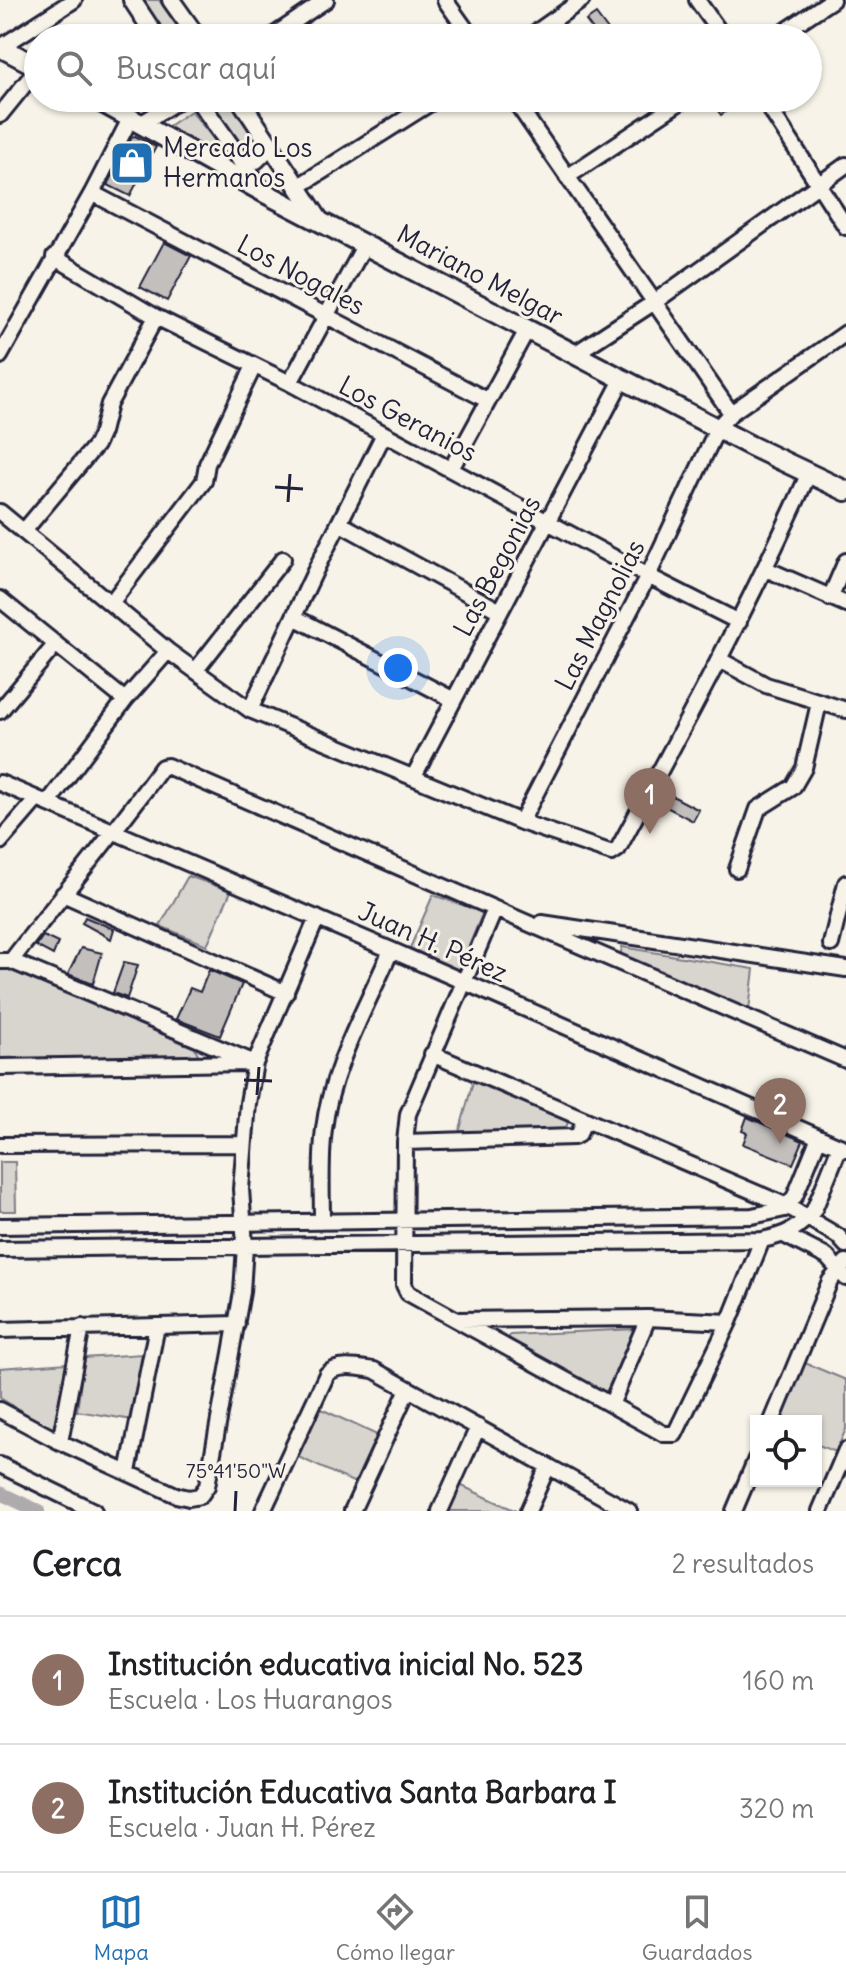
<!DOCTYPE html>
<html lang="es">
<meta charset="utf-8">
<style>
body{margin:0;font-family:Delius,sans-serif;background:#f6f6f6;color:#202124}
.controls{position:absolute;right:24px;bottom:24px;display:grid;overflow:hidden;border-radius:0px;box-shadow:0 2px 6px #0004}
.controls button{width:72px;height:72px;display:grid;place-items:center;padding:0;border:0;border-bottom:2px solid #e0e0e0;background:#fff;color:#202124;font:40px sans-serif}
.you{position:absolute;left:398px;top:668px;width:28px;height:28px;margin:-20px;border:6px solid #fff;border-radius:50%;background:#1a73e8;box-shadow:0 0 0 12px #1a73e833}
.badge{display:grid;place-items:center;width:52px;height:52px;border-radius:50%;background:#1f6fb2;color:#fff;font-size:26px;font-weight:700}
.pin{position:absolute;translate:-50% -66px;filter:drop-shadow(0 2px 4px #0008)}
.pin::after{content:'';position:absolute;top:42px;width:28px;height:24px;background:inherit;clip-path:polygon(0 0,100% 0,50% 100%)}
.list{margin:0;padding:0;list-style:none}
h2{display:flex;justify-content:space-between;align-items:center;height:104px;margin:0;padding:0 32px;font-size:34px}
h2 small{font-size:26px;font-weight:400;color:#757577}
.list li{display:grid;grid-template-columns:52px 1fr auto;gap:24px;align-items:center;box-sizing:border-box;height:128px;padding:0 32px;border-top:2px solid #e0e0e0}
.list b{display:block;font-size:30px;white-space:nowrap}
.list p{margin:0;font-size:26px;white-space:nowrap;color:#757577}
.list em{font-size:26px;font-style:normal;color:#757577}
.icon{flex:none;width:44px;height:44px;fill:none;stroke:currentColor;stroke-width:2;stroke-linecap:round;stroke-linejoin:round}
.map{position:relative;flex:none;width:846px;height:1511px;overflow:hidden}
.search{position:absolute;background:#fff;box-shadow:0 2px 6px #0004;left:24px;right:24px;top:24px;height:88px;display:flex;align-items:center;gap:20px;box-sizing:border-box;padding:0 28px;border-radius:44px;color:#757577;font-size:30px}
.sheet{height:360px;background:#fff}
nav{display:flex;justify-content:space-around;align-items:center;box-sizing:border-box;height:112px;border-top:2px solid #e0e0e0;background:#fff;font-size:22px;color:#757577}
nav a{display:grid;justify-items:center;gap:4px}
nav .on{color:#1f6fb2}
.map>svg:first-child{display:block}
.green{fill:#d8d5cf;stroke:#7d7c85;stroke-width:2}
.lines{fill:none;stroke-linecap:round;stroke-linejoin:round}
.canal{stroke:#aeabad;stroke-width:14}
.building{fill:#c2bfbd;stroke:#22223b;stroke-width:2}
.minor-casing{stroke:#22223b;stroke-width:20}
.tertiary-casing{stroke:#22223b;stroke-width:22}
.secondary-casing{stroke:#22223b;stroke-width:24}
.minor{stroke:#f7f3e8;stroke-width:14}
.tertiary{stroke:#f7f3e8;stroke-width:16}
.secondary{stroke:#f7f3e8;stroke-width:18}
.ticks{fill:none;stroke:#22223b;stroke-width:3}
.labels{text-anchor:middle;stroke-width:6;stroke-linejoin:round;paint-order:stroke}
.poi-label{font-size:26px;fill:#22223b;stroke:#f7f3e8;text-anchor:start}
.street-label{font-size:26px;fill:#22223b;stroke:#f7f3e8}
.ticks-label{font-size:20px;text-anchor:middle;fill:#22223b;stroke:#f7f3e8;stroke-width:6;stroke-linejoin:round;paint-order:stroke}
</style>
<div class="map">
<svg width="846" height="1511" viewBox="0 0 846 1511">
<rect width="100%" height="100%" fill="#f7f3e8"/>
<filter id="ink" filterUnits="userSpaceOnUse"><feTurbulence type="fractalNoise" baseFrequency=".0125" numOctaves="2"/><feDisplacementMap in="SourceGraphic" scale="16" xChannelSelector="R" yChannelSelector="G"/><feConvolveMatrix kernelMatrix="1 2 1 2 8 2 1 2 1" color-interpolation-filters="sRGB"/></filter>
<g filter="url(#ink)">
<path class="green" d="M137 0H159L185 38H162Z
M233 100 261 150 243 153 208 104Z
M191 111 235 166 167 127Z
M188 876 231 891 207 945 160 926Z
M433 895 483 912 459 970 410 948Z
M622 947 754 969 749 1010 620 958Z
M2 967 195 1048 198 1054 196 1060 0 1062V968Z
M474 1078 568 1119 566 1131 459 1133Z
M0 1162H15L16 1211H0Z
M637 1329 605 1394 508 1340 510 1335Z
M142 1354 133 1420 77 1411 84 1358Z
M67 1363 53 1430 0 1398V1368Z
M805 1363 846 1380V1429L836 1452 816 1444V1421H780Z
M319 1408 377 1435 355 1483 296 1456Z
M460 1485 516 1511H448Z"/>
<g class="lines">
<path class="canal" d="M0 1493 38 1511"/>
</g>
<path class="building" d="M596 14 614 38H599L586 21Z
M722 98H746L721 115 713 104Z
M135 136 156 147 130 196 108 185 132 137Z
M164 242 191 256 167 301 140 287Z
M661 790 699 810 693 821 655 801Z
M85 917 114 929 111 939 82 923Z
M43 936 58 943 53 955 36 946Z
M81 948 102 953 93 984 68 974Z
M124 962 138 965 127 998 113 993Z
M209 970 242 984 220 1036 176 1019 190 988 200 992Z
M747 1117 803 1141 793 1164 743 1144 747 1133 742 1131Z"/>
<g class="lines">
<g class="minor-casing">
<path id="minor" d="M445 0 472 38
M697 0 724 38
M270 38 326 0
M528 38 582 0
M775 38 832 0
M1 47 74 0
M513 98 731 413
M763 98 846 227
M0 115 38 68
M140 124 183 98
M567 177 686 98
M299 186 438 98
M92 193 487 400
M54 257 156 317 290 383 648 576 739 622
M576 353 653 303 846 165
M0 356 92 193 130 119
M290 383 365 244
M451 469 527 330
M0 512 168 651 250 710 521 822 612 853 618 849C685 725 751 603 808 475
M339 523 500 611
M24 531 96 445 102 432 109 404 156 317
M766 569 846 604
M830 598 846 561
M0 599 125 700
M111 603 204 481 207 464 254 366
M294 617 454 700
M720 660 766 685 846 710
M196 670 283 559
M250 710 318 565 384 434
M0 711 55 645
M414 776 623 378
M0 783 391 950 846 1149
M48 803 125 700 168 651
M521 822 648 576 718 427 731 413 846 333
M0 842 37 799
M737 869 758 809 793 787 804 768 819 703
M63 894 286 993
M495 909 408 1114 405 1142 404 1285 408 1293 664 1434H675L729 1322 762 1240
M542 923 846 969
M831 944 846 883
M0 961H11C61 896 114 834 162 767L167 766C393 864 619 964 846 1060
M11 961 255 1063
M432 1054 787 1206 838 1236 846 1245
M0 1067 247 1063
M405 1142 574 1137 579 1134 584 1120
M0 1145 244 1144
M322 1222C322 1192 320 1160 324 1129 331 1067 367 1007 391 950
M0 1226 752 1216 785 1209 795 1196 819 1137
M786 1236 827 1257 846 1278
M0 1249 762 1240C787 1235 798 1229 814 1210L840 1146
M458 1320 648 1318 729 1322
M0 1330 237 1324
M611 1405 648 1318
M0 1410 60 1442 176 1495 189 1498 200 1496 207 1486 242 1292 245 1246 241 1189 248 1103 255 1063 317 918
M772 1421 830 1281 846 1262
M60 1442 82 1327
M0 1465 94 1511
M128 1472 157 1326
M263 1511 327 1374C338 1363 360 1368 374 1370L629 1511
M352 1511 408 1389
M440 1511 478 1427
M528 1511 548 1466
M734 1511 756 1459
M820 1511 846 1450"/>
</g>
<g class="tertiary-casing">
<path id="tertiary" d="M132 0 157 38
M171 0 198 38
M197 98 263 192
M239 98 321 222
M241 161 256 160 271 145"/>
</g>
<g class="secondary-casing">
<path id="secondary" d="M0 47 38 67
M94 98 263 192 751 446 846 491"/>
</g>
<use href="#minor" class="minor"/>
<use href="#tertiary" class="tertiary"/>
<use href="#secondary" class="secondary"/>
</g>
</g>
<path class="ticks" d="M275 487 303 489M288 502 290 474M244 1080 272 1081M257 1095 259 1067M235 1511 236 1491"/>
<defs>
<g id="shop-square" transform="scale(2.3)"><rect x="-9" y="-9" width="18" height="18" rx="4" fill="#1f6fb2" stroke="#f7f3e8"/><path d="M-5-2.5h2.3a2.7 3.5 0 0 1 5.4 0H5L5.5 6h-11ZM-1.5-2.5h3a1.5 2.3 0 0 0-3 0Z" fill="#fff"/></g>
</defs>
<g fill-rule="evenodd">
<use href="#shop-square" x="132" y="163"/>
</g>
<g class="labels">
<g class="poi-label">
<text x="163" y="157">Mercado Los<tspan x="163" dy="30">Hermanos</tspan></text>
</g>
<g class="street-label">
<text transform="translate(301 275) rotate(28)" y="9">Los Nogales</text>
<text transform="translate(480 275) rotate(28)" y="9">Mariano Melgar</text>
<text transform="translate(408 419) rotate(28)" y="9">Los Geranios</text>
<text transform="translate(497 566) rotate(-62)" y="9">Las Begonias</text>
<text transform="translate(600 615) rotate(-63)" y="9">Las Magnolias</text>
<text transform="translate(433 942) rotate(24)" y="9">Juan H. Pérez</text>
</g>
</g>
<g class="ticks-label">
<text x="236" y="1478">75°41'50"W</text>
</g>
</svg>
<div class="controls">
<button><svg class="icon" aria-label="locate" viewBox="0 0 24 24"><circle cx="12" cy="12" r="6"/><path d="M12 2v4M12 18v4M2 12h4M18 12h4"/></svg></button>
</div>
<div class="you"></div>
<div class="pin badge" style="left:650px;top:834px;background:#8d6e63">1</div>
<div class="pin badge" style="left:780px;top:1144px;background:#8d6e63">2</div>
<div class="search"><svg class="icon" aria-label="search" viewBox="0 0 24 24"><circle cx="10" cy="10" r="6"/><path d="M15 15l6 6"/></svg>Buscar aquí</div>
</div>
<section class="sheet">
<h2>Cerca<small>2 resultados</small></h2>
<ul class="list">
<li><span class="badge" style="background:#8d6e63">1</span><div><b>Institución educativa inicial No. 523</b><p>Escuela · Los Huarangos</p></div><em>160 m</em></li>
<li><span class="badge" style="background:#8d6e63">2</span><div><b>Institución Educativa Santa Barbara I</b><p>Escuela · Juan H. Pérez</p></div><em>320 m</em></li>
</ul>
</section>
<nav>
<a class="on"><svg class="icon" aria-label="map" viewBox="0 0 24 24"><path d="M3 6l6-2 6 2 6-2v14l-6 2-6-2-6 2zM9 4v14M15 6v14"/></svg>Mapa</a>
<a><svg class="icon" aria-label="directions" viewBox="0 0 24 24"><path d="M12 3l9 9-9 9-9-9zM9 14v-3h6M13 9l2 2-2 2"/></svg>Cómo llegar</a>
<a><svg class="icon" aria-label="saved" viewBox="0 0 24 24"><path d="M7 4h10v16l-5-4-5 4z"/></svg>Guardados</a>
</nav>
